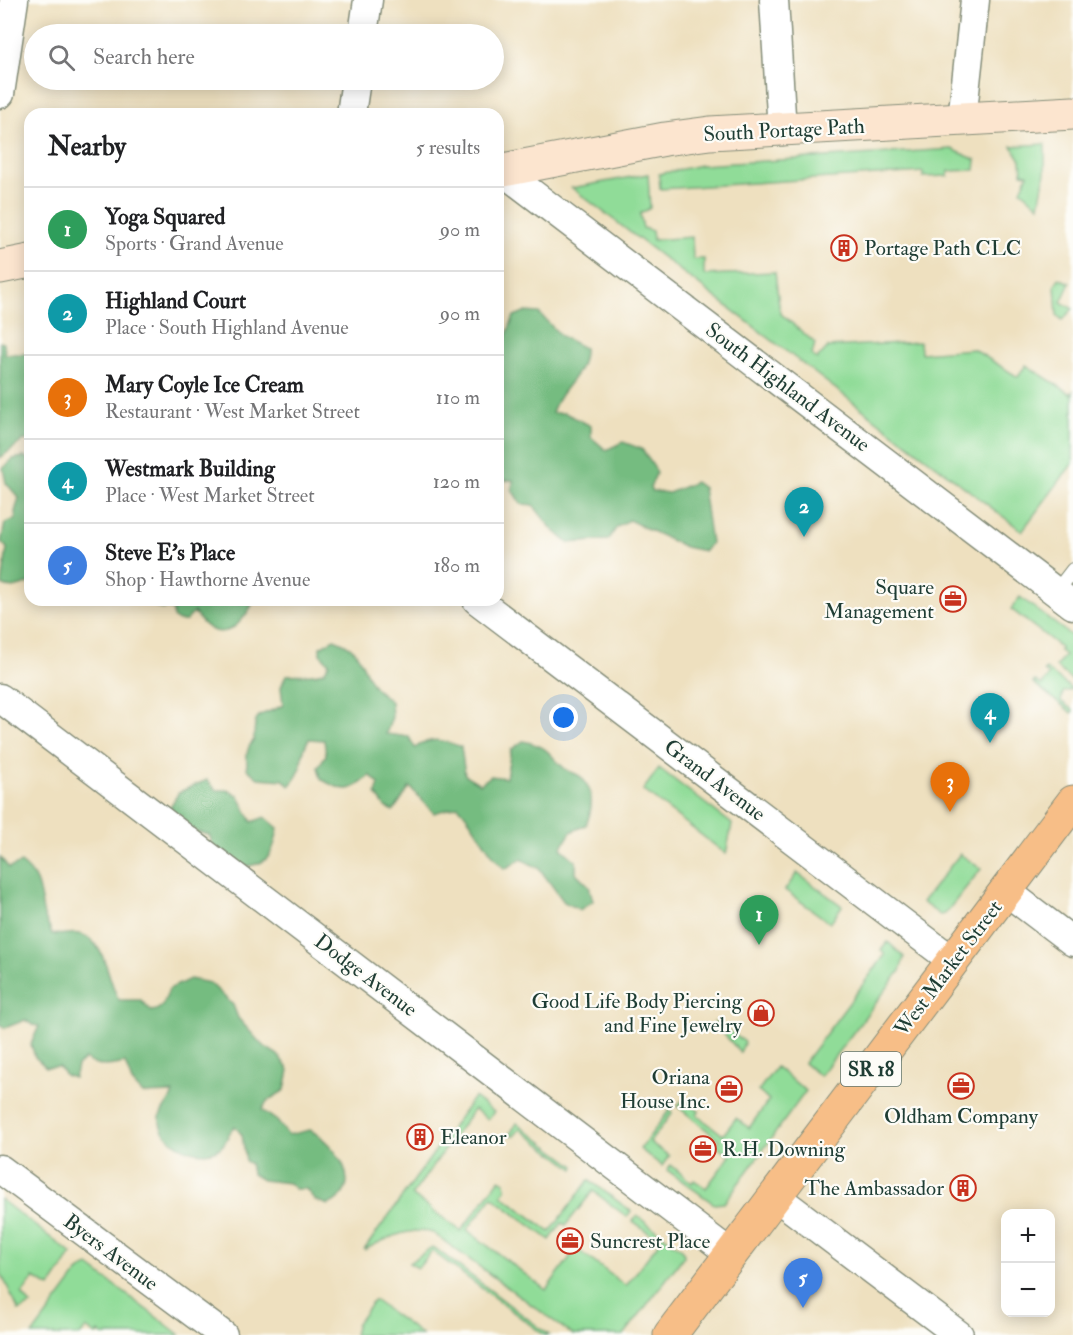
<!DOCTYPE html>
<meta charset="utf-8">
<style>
body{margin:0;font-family:"IM FELL Double Pica",serif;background:#f6f6f6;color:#202124}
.controls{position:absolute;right:18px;bottom:18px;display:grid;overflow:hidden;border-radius:12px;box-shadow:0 3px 15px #0003}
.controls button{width:54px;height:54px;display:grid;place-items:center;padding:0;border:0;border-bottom:2px solid #e0e0e0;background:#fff;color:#202124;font:30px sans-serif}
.you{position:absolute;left:564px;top:718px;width:21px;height:21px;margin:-15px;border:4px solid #fff;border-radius:50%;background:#1a73e8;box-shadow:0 0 0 9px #1a73e833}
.badge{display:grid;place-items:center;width:39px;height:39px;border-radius:50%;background:#0b8043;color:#fff;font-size:20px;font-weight:700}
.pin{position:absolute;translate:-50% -50px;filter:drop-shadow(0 2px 3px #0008)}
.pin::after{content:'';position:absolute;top:32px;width:21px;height:18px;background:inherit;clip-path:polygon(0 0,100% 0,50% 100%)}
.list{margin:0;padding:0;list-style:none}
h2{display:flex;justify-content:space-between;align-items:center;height:78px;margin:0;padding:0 24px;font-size:26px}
h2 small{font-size:20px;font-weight:400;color:#757577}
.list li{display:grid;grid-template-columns:39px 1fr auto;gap:18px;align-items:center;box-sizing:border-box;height:84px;padding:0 24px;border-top:2px solid #e0e0e0}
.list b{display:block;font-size:22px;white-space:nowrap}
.list p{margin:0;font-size:20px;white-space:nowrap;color:#757577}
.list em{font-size:20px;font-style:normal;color:#757577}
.icon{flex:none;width:33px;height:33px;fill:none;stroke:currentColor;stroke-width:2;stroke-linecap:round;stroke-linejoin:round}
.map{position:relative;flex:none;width:1073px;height:1335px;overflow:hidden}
.search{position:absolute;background:#fff;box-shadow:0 3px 15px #0003;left:24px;top:24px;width:480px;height:66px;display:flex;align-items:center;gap:15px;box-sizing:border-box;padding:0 21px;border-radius:33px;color:#757577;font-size:22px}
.panel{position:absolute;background:#fff;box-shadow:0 3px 15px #0003;left:24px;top:108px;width:480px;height:498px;border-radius:18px}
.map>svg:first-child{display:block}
.green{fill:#90dc98;stroke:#588c66;stroke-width:1.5}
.forest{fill:#74bc80;stroke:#4a7c5a;stroke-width:1.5}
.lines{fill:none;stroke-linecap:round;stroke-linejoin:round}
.service-casing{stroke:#868e7a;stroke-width:16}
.minor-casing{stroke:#868e7a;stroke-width:31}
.secondary-casing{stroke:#868e7a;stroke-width:35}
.primary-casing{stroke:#868e7a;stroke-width:35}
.service{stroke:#fff;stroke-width:14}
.minor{stroke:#fff;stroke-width:28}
.secondary{stroke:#fce5cf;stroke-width:33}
.primary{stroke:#f7be87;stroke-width:33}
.labels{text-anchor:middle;stroke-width:4.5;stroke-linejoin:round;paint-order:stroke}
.shield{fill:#fdfcf7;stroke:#62766e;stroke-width:1.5}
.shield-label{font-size:20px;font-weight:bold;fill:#1f3d34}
.street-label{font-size:21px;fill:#1f3d34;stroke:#fdfcf7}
.poi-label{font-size:21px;fill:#1f3d34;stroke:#fdfcf7;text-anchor:start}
</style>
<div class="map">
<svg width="1073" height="1335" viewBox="0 0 1073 1335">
<rect width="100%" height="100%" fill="#fdfcf7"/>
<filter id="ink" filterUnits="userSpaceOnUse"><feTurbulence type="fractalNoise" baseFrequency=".0167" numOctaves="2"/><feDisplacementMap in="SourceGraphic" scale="12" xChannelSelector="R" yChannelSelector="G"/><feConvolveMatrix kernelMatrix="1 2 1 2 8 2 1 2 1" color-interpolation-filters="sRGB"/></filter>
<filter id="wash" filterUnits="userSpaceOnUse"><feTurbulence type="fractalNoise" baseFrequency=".008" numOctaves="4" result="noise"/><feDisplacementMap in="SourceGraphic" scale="24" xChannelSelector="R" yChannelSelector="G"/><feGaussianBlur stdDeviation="1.35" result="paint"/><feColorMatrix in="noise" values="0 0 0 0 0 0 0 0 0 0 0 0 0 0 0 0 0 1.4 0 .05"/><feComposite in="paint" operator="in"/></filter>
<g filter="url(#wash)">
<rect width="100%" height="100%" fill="#eee0bf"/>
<path class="green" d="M1045 144V173L1039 206 1021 190 1028 174 1022 173 1021 160 1012 146Z
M952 149 976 160 975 170 949 171 948 176 923 177V172L660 189 659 174 701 165Z
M648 174 650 208 640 214 643 228 652 231 653 240 692 237 693 259H704V275L775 272 780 313 815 343 812 355 817 359 828 347 920 342 921 353 973 349 1018 377 1026 365 1071 394 1073 391V463L1022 531 572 188Z
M1059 278 1070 283 1061 302 1073 309 1062 320 1057 315 1055 285Z
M1020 597 1073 637V681L1056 667 1065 655 1059 650 1060 647 1011 609Z
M1046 669 1072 689 1063 692 1061 701 1073 710 1072 713 1033 683 1035 681 1042 685 1049 675 1044 671Z
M659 768 732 824 726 854 643 790Z
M960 854 981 869 945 914 940 915 922 902Z
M797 873 842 906 830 923 785 890Z
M888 942 904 957 900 971 820 1076 804 1063 885 955 881 950Z
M715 1022 745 1042 740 1052 714 1023Z
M776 1067 806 1091 724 1203 714 1204 667 1170 671 1165 692 1183 694 1180 706 1188 730 1156 716 1145 719 1140 677 1106 683 1100 699 1111 697 1115 723 1135 736 1118 749 1128 769 1100 758 1091Z
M474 1097 494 1112 488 1119 474 1109 412 1195 461 1231 500 1179 505 1182 506 1190 502 1195 550 1232 589 1180 631 1211 627 1217 593 1191 566 1225 562 1223 550 1240 492 1197 467 1230 546 1290 571 1256 569 1253 574 1247 626 1286 660 1241 633 1221 637 1216 683 1250 684 1256 624 1335H573L433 1233C410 1226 385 1239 364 1250Z
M670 1109 672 1113 650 1142 669 1156 662 1166 640 1149Z
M517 1123 575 1166 574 1169 520 1129 514 1136 509 1135Z
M0 1199 72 1254 50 1287 34 1278 22 1294 31 1305 19 1311 0 1271Z
M432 1247 436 1249 549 1335H544L432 1251 418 1268 409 1263Z
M89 1266 180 1335H102L99 1332 96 1335 86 1328 81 1335H32L80 1270Z
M374 1300 422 1335H354L357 1323Z"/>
<path class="forest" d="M524 312 539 313 561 336 584 348C585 377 560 386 552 413H565L591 426V437L606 450 623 442 642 449 657 472 650 487 652 491 669 493 695 482 703 488 711 543 704 551 685 547 629 520 617 527 608 540 568 543 552 529 533 505 521 504 512 490 513 480 498 481V344H503L514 316Z
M0 342 4 343 5 354H30V440H24L0 458Z
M24 457 30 459V583C20 586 12 591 2 585L7 548 1 542 5 523 16 519 15 512 19 498 6 483 3 468 13 459Z
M143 600H232L236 604 249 600 252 605C235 634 215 644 194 612L186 621H179L173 617V610L167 608 161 609Z
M334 639C364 650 358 662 373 685 377 691 386 696 391 702L392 717 386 734 409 737 415 748C431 736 444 740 461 747L465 775 480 784 491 776 506 778 511 750 523 741C550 747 546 752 564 768 569 772 576 773 581 777 595 791 593 808 586 825L571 832 561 848 576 861V873L589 886 593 901 580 910 564 902 539 868 521 859 505 869C485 851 477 825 458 806L434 813 410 787 393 811 385 807 376 794 379 784 370 775C352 794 343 792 321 779L318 767 326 755 324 740 309 739C297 756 308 767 289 786L284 780 258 778 247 769C247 758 245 749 254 740 254 706 261 719 283 705L281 687 286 675C300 673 312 677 325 671L329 663 320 654V647Z
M207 780 216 790H227L238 795 252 822 265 817 278 828C273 858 267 866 236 867 229 867 221 863 216 857 212 851 213 841 209 835L189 830 186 822H180L170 807 179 792Z
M0 857 9 868 21 863C39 876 39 891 43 911 44 918 49 926 52 934 62 936 71 932 80 934 107 942 107 980 119 1000H141L151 1011C164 1010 165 999 169 989L190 979 210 983 233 1005 238 1018 262 1045 278 1055 289 1070 285 1090 267 1101 262 1110 277 1121 288 1135 310 1130C336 1144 368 1188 328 1205L315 1200 306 1189H295L289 1183 262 1180 252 1174 250 1163 246 1162 242 1135 235 1126C228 1132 228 1140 222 1146 206 1163 163 1145 160 1123 158 1111 170 1104 173 1093L143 1094 132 1082 125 1063C110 1066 97 1069 85 1059L77 1066 74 1078 65 1075 59 1067H46L35 1057 31 1044 39 1026 33 1025 25 1020 5 1028 0 1025Z"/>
</g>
<g filter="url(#ink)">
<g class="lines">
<g class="service-casing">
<path id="service" d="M1056 592 1073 570"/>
</g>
<g class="minor-casing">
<path id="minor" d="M774 0 782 131
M363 34 368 0
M0 94 14 0
M351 114 356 80
M962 120 975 0
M501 170 1073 605
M477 600 953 961
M0 698 731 1254
M1006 891 1073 942
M0 1169 223 1335
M775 1196 959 1335"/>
</g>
<g class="secondary-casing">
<path id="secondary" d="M498 171 665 139 710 133 1073 113
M0 267 30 261"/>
</g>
<g class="primary-casing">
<path id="primary" d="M670 1335 1073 802"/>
</g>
<use href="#service" class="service"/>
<use href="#minor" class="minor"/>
<use href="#secondary" class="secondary"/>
<use href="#primary" class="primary"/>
</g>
</g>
<defs>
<g id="building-ring" transform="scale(1.35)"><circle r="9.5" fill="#fdfcf7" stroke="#c8321e" stroke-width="1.5"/><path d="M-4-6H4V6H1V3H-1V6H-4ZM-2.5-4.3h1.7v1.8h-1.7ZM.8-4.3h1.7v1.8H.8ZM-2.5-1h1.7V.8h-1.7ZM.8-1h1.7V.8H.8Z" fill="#c8321e"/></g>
<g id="office-ring" transform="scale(1.35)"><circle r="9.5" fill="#fdfcf7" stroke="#c8321e" stroke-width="1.5"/><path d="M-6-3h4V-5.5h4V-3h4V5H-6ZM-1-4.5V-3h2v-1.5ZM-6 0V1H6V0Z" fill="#c8321e"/></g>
<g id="shop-ring" transform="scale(1.35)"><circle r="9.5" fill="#fdfcf7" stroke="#c8321e" stroke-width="1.5"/><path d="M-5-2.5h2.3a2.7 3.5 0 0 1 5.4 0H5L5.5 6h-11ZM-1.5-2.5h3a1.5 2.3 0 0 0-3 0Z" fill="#c8321e"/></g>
</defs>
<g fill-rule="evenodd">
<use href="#building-ring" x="844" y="248"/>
<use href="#office-ring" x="953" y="599"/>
<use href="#shop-ring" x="761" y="1013"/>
<use href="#office-ring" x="961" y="1086"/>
<use href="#office-ring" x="729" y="1089"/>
<use href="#building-ring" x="420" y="1137"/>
<use href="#office-ring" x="703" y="1149"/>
<use href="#building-ring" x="963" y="1188"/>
<use href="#office-ring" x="570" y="1241"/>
</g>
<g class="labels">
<rect class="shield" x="841" y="1052" width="60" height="34" rx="4.5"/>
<g class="shield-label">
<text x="871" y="1076">SR 18</text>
</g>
<g class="street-label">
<text transform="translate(784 130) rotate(-3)" y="7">South Portage Path</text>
<text transform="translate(788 387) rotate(37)" y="7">South Highland Avenue</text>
<text transform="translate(715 780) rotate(37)" y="7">Grand Avenue</text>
<text transform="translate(948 968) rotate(-53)" y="7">West Market Street</text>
<text transform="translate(366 975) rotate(37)" y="7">Dodge Avenue</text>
<text transform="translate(111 1252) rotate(37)" y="7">Byers Avenue</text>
</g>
<g class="poi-label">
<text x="864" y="255">Portage Path CLC</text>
<text x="934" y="594" text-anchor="end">Square<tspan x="934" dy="24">Management</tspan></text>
<text x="742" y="1008" text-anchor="end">Good Life Body Piercing<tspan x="742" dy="24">and Fine Jewelry</tspan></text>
<text x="710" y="1084" text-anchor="end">Oriana<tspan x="710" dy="24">House Inc.</tspan></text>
<text x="961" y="1123" text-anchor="middle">Oldham Company</text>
<text x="440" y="1144">Eleanor</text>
<text x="722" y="1156">R.H. Downing</text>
<text x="944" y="1195" text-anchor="end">The Ambassador</text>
<text x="590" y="1248">Suncrest Place</text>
</g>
</g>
</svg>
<div class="controls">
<button>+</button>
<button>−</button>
</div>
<div class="you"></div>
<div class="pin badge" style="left:759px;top:945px;background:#2e9e5b">1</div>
<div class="pin badge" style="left:804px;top:537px;background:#0f9aa8">2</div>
<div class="pin badge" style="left:950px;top:812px;background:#e8710a">3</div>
<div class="pin badge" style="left:990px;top:743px;background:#0f9aa8">4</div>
<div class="pin badge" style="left:803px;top:1308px;background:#3f7fe0">5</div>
<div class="search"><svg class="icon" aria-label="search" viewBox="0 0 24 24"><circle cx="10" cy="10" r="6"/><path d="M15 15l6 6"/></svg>Search here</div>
<section class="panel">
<h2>Nearby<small>5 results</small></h2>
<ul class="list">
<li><span class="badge" style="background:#2e9e5b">1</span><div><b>Yoga Squared</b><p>Sports · Grand Avenue</p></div><em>90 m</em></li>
<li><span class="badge" style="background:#0f9aa8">2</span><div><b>Highland Court</b><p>Place · South Highland Avenue</p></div><em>90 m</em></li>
<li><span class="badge" style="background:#e8710a">3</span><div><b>Mary Coyle Ice Cream</b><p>Restaurant · West Market Street</p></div><em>110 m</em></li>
<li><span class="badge" style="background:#0f9aa8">4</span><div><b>Westmark Building</b><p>Place · West Market Street</p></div><em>120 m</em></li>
<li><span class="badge" style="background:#3f7fe0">5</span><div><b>Steve E’s Place</b><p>Shop · Hawthorne Avenue</p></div><em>180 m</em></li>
</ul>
</section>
</div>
